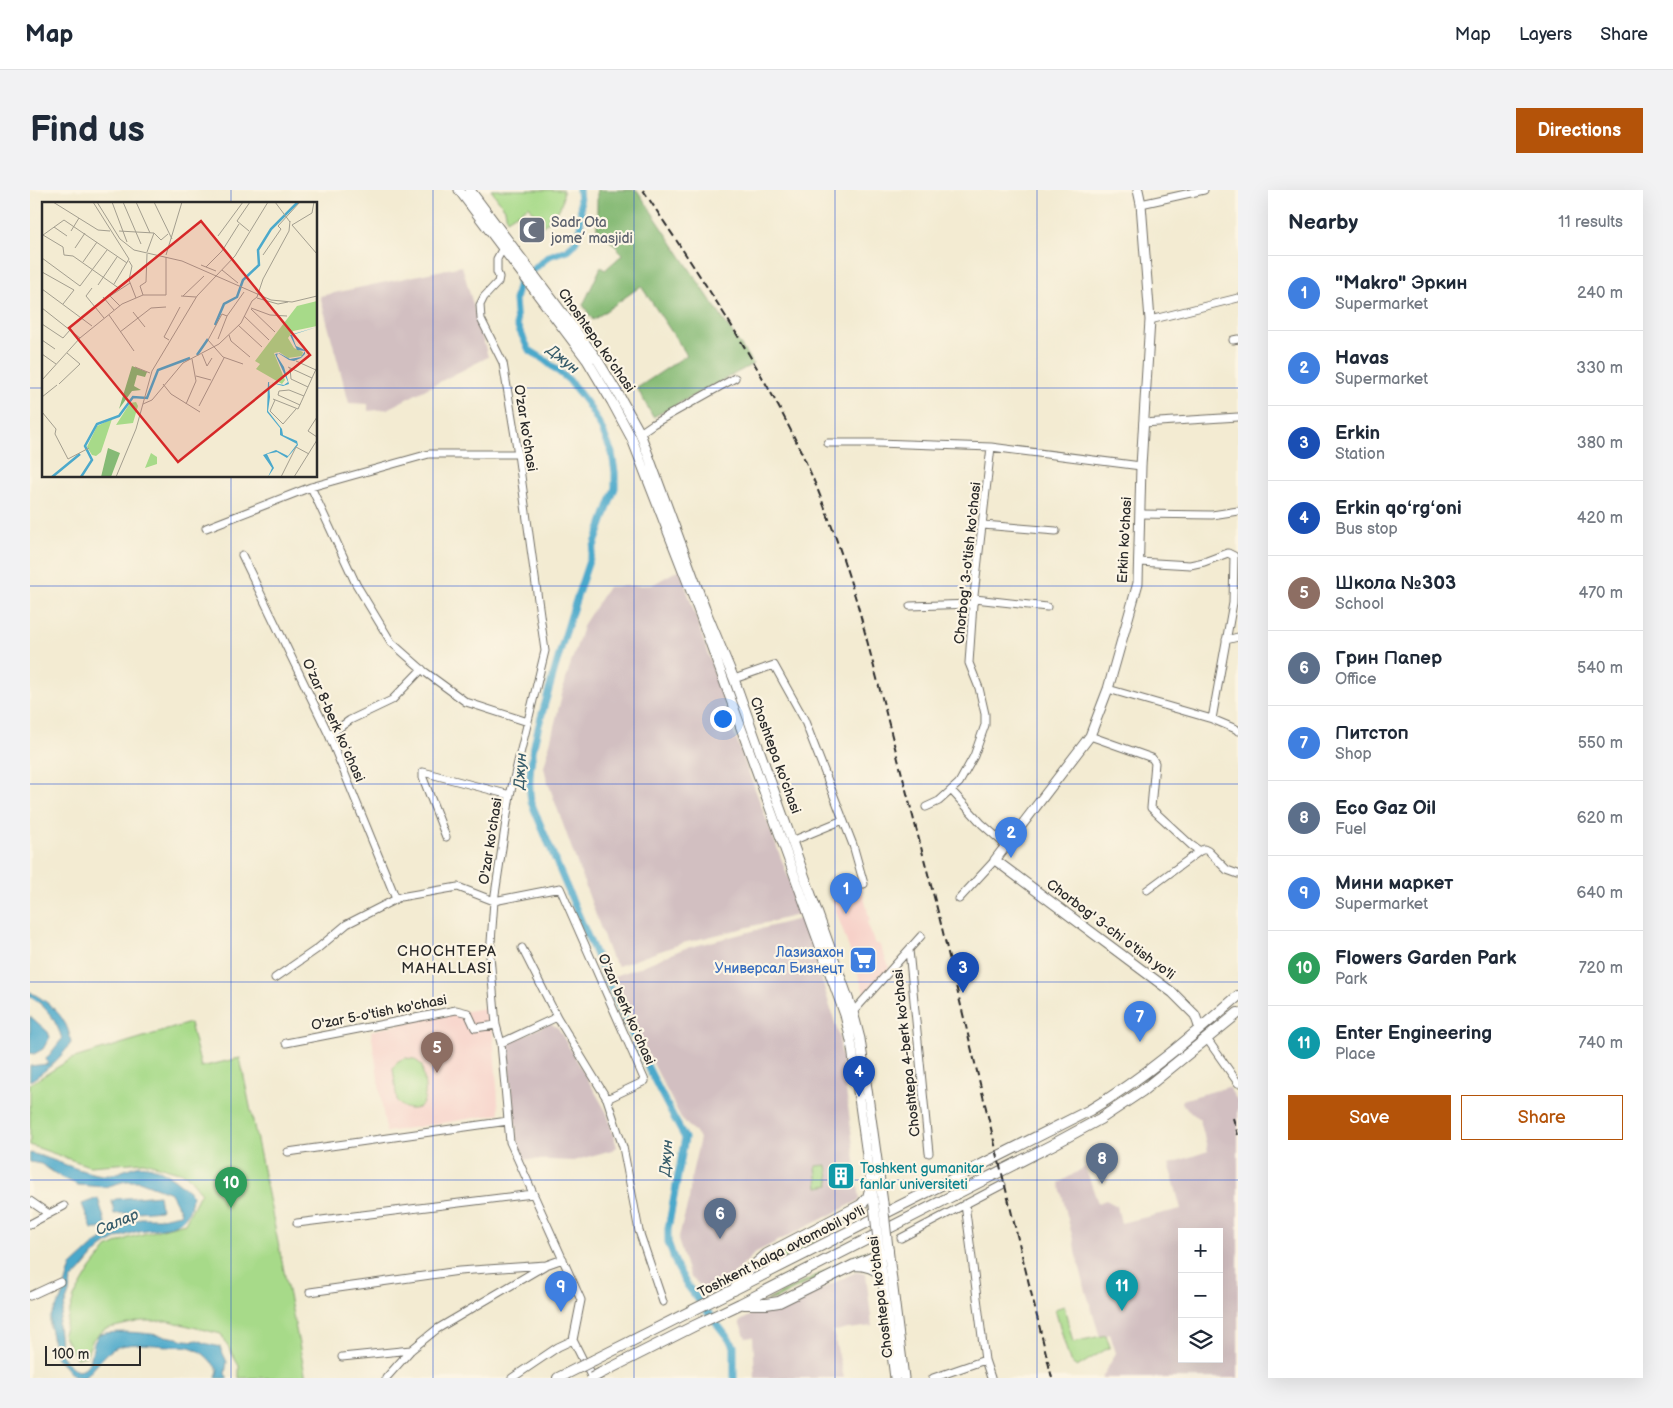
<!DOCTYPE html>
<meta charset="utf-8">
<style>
body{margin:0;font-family:"Balsamiq Sans",sans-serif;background:#f2f2f3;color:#1f2937}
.controls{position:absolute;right:15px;bottom:15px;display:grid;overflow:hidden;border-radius:0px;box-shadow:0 5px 20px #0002}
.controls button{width:45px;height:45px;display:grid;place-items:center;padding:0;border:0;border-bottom:1px solid #e0e1e3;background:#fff;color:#1f2937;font:25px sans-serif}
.scale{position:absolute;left:15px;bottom:12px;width:96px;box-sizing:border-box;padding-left:5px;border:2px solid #2b2b2b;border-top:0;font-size:14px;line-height:18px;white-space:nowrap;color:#2b2b2b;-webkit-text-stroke:4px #fcf5e5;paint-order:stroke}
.you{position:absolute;left:692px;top:528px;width:18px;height:18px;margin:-12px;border:4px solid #fff;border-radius:50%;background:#1a73e8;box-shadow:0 0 0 8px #1a73e833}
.badge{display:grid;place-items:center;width:32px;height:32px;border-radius:50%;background:#b45309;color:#fff;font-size:16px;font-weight:700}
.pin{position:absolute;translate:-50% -41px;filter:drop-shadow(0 1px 2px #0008)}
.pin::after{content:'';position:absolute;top:26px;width:18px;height:15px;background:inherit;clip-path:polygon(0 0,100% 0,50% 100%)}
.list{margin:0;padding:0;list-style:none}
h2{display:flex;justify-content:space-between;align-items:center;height:65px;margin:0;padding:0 20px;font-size:21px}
h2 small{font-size:16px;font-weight:400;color:#747a83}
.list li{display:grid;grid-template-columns:32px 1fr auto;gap:15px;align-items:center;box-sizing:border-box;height:75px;padding:0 20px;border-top:1px solid #e0e1e3}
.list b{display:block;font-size:19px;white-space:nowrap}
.list p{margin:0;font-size:16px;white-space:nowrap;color:#747a83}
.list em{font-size:16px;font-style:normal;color:#747a83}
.actions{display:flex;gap:10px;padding:15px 20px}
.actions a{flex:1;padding:11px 0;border:1px solid #b45309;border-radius:0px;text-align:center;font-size:18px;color:#b45309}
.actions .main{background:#b45309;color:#fff}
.icon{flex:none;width:28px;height:28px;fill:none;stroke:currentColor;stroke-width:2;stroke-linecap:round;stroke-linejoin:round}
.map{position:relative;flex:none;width:1208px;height:1188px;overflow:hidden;border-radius:0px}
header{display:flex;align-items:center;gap:30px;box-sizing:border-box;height:70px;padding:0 25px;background:#fff;border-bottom:1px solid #e0e1e3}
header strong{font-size:24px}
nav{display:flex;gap:28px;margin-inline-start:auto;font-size:18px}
.intro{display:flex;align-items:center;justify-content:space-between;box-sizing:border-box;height:120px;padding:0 30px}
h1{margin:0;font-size:35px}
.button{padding:12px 22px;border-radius:0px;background:#b45309;color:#fff;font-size:18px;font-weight:700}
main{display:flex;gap:30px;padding:0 30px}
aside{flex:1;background:#fff;border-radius:0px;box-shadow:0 5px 20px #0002}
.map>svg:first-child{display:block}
.built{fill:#f7d1c9}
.industrial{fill:#d2bfc1;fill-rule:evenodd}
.green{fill:#a7da89;stroke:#69825a}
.forest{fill:#85ba75;stroke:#587250}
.water{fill:#4ca9cb;stroke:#3c6a7b}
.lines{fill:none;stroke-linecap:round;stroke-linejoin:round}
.canal{stroke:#4ca9cb;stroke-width:7}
.minor-casing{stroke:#716e65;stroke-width:9}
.major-casing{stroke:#716e65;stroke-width:11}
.highway-casing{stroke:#716e65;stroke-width:12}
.minor{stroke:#fff;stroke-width:7}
.major{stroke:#fff;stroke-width:9}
.highway{stroke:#fff;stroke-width:10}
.rail{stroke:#2b2b2b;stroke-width:2;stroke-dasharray:8 4;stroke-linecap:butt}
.major-bridge-casing{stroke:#716e65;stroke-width:11;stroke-linecap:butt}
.highway-bridge-casing{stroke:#716e65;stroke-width:12;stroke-linecap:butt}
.major-bridge{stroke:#fff;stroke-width:9}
.highway-bridge{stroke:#fff;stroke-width:10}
.grid{fill:none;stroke:#1d4ed8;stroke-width:1;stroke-opacity:0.55}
.labels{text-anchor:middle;stroke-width:4.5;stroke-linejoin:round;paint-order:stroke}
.worship-label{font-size:14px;fill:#5b616d;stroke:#fcf5e5;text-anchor:start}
.street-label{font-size:14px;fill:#2b2b2b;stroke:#fcf5e5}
.shop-label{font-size:14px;fill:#366cbe;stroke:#fcf5e5;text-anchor:end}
.culture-label{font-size:14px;fill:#0d838f;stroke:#fcf5e5;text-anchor:start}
.water-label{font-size:15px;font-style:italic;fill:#385d6b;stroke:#fcf5e5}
.neighbourhood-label{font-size:15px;letter-spacing:1px;fill:#2b2b2b;stroke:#fcf5e5}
.inset-river{fill:none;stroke:#4ca9cb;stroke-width:2.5}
.inset-road{fill:none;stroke:#a39e8f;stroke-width:1}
.view{fill:#d62828;fill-opacity:0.15;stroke:#d62828;stroke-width:2.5}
.inset-edge{fill:none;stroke:#2b2b2b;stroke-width:2.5}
</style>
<header>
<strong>Map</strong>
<nav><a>Map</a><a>Layers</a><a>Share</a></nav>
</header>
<div class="intro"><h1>Find us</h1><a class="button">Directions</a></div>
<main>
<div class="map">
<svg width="1208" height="1188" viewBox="0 0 1208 1188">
<rect width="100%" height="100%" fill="#fcf5e5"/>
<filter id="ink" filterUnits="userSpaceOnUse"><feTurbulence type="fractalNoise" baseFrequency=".02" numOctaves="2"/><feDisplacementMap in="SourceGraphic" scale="10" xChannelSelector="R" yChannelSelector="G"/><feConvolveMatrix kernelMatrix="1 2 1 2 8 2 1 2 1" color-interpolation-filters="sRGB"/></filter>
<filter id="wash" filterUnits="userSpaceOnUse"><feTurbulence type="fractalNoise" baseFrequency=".0096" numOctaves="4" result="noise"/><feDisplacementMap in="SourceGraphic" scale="20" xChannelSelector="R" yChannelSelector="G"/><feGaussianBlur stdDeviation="1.12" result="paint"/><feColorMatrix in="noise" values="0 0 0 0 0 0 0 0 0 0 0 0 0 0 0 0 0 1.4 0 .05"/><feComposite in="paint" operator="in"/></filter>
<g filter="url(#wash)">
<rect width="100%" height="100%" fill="#f3ebd2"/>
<path class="built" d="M829 687 840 731 837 732 845 754H849L859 776 858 780 835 805 799 700Z
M461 817 469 924 356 942 341 841 394 828Z"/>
<path class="industrial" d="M432 76 458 167 357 219 338 221V214L319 213 290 106Z
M650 379 704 543 772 724 653 753 588 776 581 767 517 590 514 577 536 488 554 434 578 397 622 395Z
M773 728 809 846 830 1010 726 1062 700 1088 676 1100 660 1087 648 1050 659 1009 662 983 670 948 651 928 614 856 584 786 608 778 653 759Z
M520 833 528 838 577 923 587 957 582 960 543 971 494 969 488 953 476 854Z
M1198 897 1208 911V1188H1072L1086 1163 1080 1144 1070 1147 1055 1098 1029 993 1055 977 1068 1013 1076 1010 1087 1016 1091 1033 1151 1019 1139 974 1178 961 1170 930 1152 914V910ZM1152 1042H1189V1169H1152Z
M826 1082 836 1084 842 1136 803 1141 814 1188H725L723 1147 716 1148 709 1132 725 1123 759 1115Z"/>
<path class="green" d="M461 0H533C534 18 525 26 512 37L499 16 477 30 475 19Z
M160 833 171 877 210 868 276 1188H209V1176L191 1144 139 1131H111L75 1139 63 1149 56 1166 46 1168 33 1144 44 1107 60 1080 77 1058 98 1048 155 1033 171 1002 156 984 114 972 59 976 0 955V894L41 869Z
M376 868 384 869 392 875C393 888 403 920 381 919 375 919 371 916 367 911L363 878 368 871Z
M797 975 800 995 788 997 786 976Z
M831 1024 763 1064 723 1084 741 1069 821 1027Z
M840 1061 747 1108 736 1111 830 1063Z
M1034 1116 1043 1152 1076 1145 1080 1157 1047 1177 1040 1172 1025 1119Z"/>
<path class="forest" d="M567 0H607L723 174 623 227 607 198 657 165 611 96 563 130 553 115 571 77 575 80 593 64 567 38Z"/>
<path class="water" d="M0 802C20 812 39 829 41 853 30 869 16 881 0 891V876L18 874 16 869 32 849C27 832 16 815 0 807Z
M0 826 18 842 20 847 13 859 4 864 0 863Z
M0 963C25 969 48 982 73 985 82 986 94 980 103 977 124 970 148 991 163 1005 161 1010 161 1018 158 1023 147 1042 122 1037 105 1042 96 1045 84 1049 77 1054 62 1063 55 1079 41 1090L39 1103 28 1134 31 1165 36 1172 47 1181 52 1180 60 1173 64 1153 69 1144C92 1140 118 1143 141 1147 150 1148 158 1152 168 1150L174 1153 190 1157 197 1172 195 1184 198 1188H186L188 1180C181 1171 173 1161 162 1158 155 1155 146 1157 138 1156 122 1155 104 1152 88 1157 73 1162 66 1180 53 1188L43 1186 26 1167 20 1137V1128L31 1109 41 1076 66 1053 94 1036 110 1028H131L150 1024 151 1022 141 1003 109 991H96L75 997 48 995 29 986 11 974 0 972Z
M129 1005 131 1020 84 1024 82 1011 86 1009Z
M68 1008 76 1035 75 1037 69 1039H62L52 1014Z"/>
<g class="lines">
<path class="canal" d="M549 0 551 23 550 40 545 53 537 60 519 66 489 92 485 110 487 135 499 160 512 168 539 190 557 213 571 237 582 263 585 282V298C562 360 541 422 523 486 512 526 495 570 501 612 549 726 595 840 655 948L638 1039V1052L647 1077 657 1095 704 1156V1188"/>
</g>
</g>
<g filter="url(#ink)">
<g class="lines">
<g class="minor-casing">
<path id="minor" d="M1111 14 1174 0
M473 58 467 69V82L469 87 468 92 454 107 450 115 451 129 473 173 488 264 515 461 480 605 464 711 460 766 466 835 471 853 480 952 551 1110 543 1150 562 1188
M1120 130 1208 108
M1203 150 1208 149
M1113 233 1208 227
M610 243 623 234 705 188
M798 253H848L961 257 1111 276
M281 297 326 394 361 452 395 482 436 512 498 532
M1110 324 1182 325 1208 321
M953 335 1026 341
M176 338 281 297 399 264H488
M212 365 299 545 366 709
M1109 372 1160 375 1174 372 1198 363 1204 366 1203 413 1182 529
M880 416 943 414 945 409 1017 417
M1196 450 1208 447
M704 489 744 475 774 529 823 655 834 694
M1078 499 1182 529 1206 539 1208 541
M299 545 320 530 362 510 392 479
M1060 546 1122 568 1125 573 1121 618 1161 655 1170 661 1174 659 1178 661 1197 680 1208 684
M921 600 952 634 977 656
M896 617 909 611 929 593 944 566 955 535V524L949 498 939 473 943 414 961 257
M416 647 393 588V582L480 605
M762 651 813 630
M1117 700 1170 661
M929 709 965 670
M492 758 527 827 577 909 593 957 609 1041 633 1112
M879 760 899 963
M245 788 287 759 317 734 370 707 428 697 464 711 530 698 615 891 577 909
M820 824 823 822 891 746
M1177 849 1208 893
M256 853 426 820 438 823 445 838 466 835
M471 853 527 827
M258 962 478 931
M0 1011 19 1024
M935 1014 955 1170 961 1188
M267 1033 503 1004
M0 1034 34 1016
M871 1048 972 995
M280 1102 429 1081 516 1075 533 1069
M0 1106 30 1092
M312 1167 381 1160
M356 1188 381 1160 407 1139 514 1076
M482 1188 528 1157 543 1150
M903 1188 955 1170"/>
</g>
<g class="major-casing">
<path id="major" d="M429 0 557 170 582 212 602 249 668 419 815 825 821 851 844 1015
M440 0 567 169 590 207 610 243 675 419 704 489 823 822 830 849 853 1013
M1108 0 1111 14 1120 130 1111 276 1108 393 1078 499 1060 546 965 670 1143 803 1165 825 1170 839
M858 1058 874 1188
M849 1060 865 1188"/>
</g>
<g class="highway-casing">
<path id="highway" d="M827 1074 858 1061
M704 1100 718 1081 737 1064 831 1015 838 1007 842 992
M714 1114H736L749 1112 824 1075C835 1075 845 1077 852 1086
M564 1170 1060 920C1114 888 1161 847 1208 806
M571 1183 664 1136 710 1114 1022 955 1070 929 1112 901 1208 823
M528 1188 536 1184"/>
</g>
<use href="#minor" class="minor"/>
<use href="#major" class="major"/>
<use href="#highway" class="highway"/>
<path class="rail" d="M613 0C667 82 724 164 767 253 792 305 811 360 828 416L909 726 1022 1188
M1203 928 1208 945"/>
<g class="major-bridge-casing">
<path id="major-bridge" d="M853 1013 858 1058
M844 1015 849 1059"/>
</g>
<g class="highway-bridge-casing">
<path id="highway-bridge" d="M536 1184 564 1170
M562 1188 571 1183"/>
</g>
<use href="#major-bridge" class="major-bridge"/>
<use href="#highway-bridge" class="highway-bridge"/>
</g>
</g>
<path class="grid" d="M201 0V14M403 0V1188M604 0V1188M805 0V1188M1007 0V1188M0 198H14M286 198H1208M201 286V1188M0 396H1208M0 594H1208M0 792H1208M0 990H1208"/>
<defs>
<g id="mosque-square" transform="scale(1.4375)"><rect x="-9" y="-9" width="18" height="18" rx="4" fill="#6b7280" stroke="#fcf5e5"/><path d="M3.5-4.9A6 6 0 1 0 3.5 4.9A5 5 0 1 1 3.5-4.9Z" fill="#fff"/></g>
<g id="supermarket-square" transform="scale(1.4375)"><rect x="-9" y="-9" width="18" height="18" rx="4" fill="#3f7fe0" stroke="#fcf5e5"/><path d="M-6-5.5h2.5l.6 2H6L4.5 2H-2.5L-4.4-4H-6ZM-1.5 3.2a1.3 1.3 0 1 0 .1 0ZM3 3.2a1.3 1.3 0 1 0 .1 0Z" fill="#fff"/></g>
<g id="building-square" transform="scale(1.4375)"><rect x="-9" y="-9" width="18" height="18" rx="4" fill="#0f9aa8" stroke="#fcf5e5"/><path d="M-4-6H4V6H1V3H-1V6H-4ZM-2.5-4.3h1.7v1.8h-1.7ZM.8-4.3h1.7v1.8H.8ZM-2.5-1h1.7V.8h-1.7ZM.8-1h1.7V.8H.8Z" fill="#fff"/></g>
</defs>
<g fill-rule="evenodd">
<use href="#mosque-square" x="502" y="40"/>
<use href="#supermarket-square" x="833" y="770"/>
<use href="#building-square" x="811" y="986"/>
</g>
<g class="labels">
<g class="worship-label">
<text x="521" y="37">Sadr Ota<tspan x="521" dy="16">jome’ masjidi</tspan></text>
</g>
<g class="street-label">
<text transform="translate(567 150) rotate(55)" y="5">Choshtepa ko'chasi</text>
<text transform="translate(496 238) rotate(81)" y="5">O'zar ko'chasi</text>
<text transform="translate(1094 350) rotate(-87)" y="5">Erkin ko'chasi</text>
<text transform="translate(937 373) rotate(-84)" y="5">Chorbog' 3-o'tish ko'chasi</text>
<text transform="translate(304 530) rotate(66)" y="5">Oʻzar 8-berk koʻchasi</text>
<text transform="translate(746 565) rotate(70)" y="5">Choshtepa ko'chasi</text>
<text transform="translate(460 651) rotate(-81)" y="5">O'zar ko'chasi</text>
<text transform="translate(1081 739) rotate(37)" y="5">Chorbog' 3-chi o'tish yo'li</text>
<text transform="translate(597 819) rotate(66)" y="5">Oʻzar berk koʻchasi</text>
<text transform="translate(349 822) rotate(-11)" y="5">O'zar 5-o'tish ko'chasi</text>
<text transform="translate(876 863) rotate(-96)" y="5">Choshtepa 4-berk ko'chasi</text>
<text transform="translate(751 1061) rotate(-27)" y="5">Toshkent halqa avtomobil yo'li</text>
<text transform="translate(850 1107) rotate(-97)" y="5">Choshtepa ko'chasi</text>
</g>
<g class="shop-label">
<text x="814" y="767">Лазизахон<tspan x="814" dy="16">Универсал Бизнецт</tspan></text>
</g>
<g class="culture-label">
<text x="830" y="983">Toshkent gumanitar<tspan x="830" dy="16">fanlar universiteti</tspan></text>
</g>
<g class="water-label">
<text transform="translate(533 169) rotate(39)" y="5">Джун</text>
<text transform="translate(490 581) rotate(-86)" y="5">Джун</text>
<text transform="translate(636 968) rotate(-85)" y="5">Джун</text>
<text transform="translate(87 1032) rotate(-23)" y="5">Салар</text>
</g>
<g class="neighbourhood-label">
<text x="417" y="766">CHOCHTEPA<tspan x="417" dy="17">MAHALLASI</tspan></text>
</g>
</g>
<g transform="translate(12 12)">
<rect width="275" height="275" fill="#f3ebd2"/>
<path d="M275 99V124L251 129 246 136 252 146 261 150 260 154 246 156 237 150 232 151 243 178 240 182 214 167 218 162 213 159 255 104ZM94 200 96 204 91 221 74 223 88 201ZM70 217 59 250 54 254 50 253 45 245 55 224ZM109 251 115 255V262L103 266Z" fill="#a7da89"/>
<path d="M90 164 105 170 103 175 95 173 92 184 99 188 90 189 77 207ZM66 246 78 251 69 275H59Z" fill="#85ba75"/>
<path d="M275 125 250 133 254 144 263 148V152L259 156 252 159 247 158 236 151 235 154 242 165 247 182 241 184 227 180 228 195 226 209 240 227 241 233 255 239 256 243 245 256 235 250 225 252 232 266 226 275 230 266 221 253 234 248 246 254 255 242 238 233V226L225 210 226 180 242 183 246 180 233 152 237 151 248 157 259 155 263 149 255 148 248 133Z" fill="#4ca9cb"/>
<path class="inset-river" d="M173 123 182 102 195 95 201 78 217 63 216 48 229 27 256 0M155 153 166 137M10 275 38 252M39 275 50 258 43 244 55 222 77 214 91 195 105 196 116 168 148 156"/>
<path class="inset-road" d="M11 0 56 28 68 29M51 0 87 57 72 82M55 0 78 37 92 48 140 59 229 98 250 100 275 94M70 0 85 40M81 0 99 42M94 0 108 31M112 0 130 37M233 0 248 20M272 0 270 11 250 23 275 52M12 25 25 34M29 29 37 16M77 29 112 31M207 29 195 19 208 0M112 31 119 38 126 32M1 33 22 18 85 61M1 33 21 45 22 53 31 54 78 87M176 34 201 0M33 46 43 31M105 50 112 31M124 53 140 0M221 53 239 27 236 24 258 0M0 56 38 84 65 48M87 59 90 64 87 78 94 96M41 60 55 40M159 63 174 69M164 65 180 49 197 22M180 68 196 81M0 70 32 88 21 102M56 83 75 55M50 86 44 94 62 116M0 87 50 124M101 93 98 84 104 80 105 52M139 94 154 95M141 94 162 74M61 95 72 108M215 96 236 102 246 100M78 104 68 94 88 81M0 106 38 136M209 106 228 113 245 114M209 107 233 130M91 110 103 125M67 113 92 149M185 114 180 112 166 138 181 155 201 162M202 114 227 138M0 122 21 136 28 128M196 123 220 145M78 130 109 106 124 105M187 133 189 139 208 155M176 137 185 114 202 90M0 138 13 147M127 138 122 135 138 105M0 152 14 162M160 152 165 164 170 156M254 159 274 168M93 165 108 171M246 165 270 176M248 166 249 177 266 185M154 174 169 178M0 178 38 136 80 102 101 93H124V55M17 182 38 162 25 151M121 182 129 192 158 210M0 195 15 183M231 197 256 207 275 165M233 198 228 209 241 222 254 207M101 202 110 198 141 161 177 142 199 121 210 99 215 95 221 77 247 29 248 19M144 202 154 179 150 157M258 203 236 193 237 189 247 188 262 194M157 204 182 156M0 210 14 227 13 232 26 257 47 246M275 215 266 229 275 235M74 275 94 227 110 169 155 94 193 54 226 0M239 275 254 245 267 252M252 275 275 238"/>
<path class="view" d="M159 19 268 153 136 260 27 126Z"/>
<rect width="275" height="275" class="inset-edge"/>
</g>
</svg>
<div class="controls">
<button>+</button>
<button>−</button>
<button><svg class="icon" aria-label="layers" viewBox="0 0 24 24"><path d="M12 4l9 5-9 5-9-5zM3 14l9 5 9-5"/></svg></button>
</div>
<div class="scale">100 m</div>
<div class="you"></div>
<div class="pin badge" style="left:816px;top:724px;background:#3f7fe0">1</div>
<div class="pin badge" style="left:981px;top:668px;background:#3f7fe0">2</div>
<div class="pin badge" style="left:933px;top:803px;background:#1a4fb4">3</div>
<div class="pin badge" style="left:829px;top:907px;background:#1a4fb4">4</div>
<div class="pin badge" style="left:407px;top:883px;background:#8d6e63">5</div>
<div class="pin badge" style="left:690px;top:1049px;background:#5c6f8a">6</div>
<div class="pin badge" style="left:1110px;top:852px;background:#3f7fe0">7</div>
<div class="pin badge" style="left:1072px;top:994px;background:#5c6f8a">8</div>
<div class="pin badge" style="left:531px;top:1122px;background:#3f7fe0">9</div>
<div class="pin badge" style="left:201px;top:1018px;background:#2e9e5b">10</div>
<div class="pin badge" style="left:1092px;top:1121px;background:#0f9aa8">11</div>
</div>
<aside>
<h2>Nearby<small>11 results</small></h2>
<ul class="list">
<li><span class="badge" style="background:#3f7fe0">1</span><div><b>&quot;Makro&quot; Эркин</b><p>Supermarket</p></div><em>240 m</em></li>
<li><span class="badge" style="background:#3f7fe0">2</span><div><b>Havas</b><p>Supermarket</p></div><em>330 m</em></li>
<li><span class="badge" style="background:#1a4fb4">3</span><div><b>Erkin</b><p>Station</p></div><em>380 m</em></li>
<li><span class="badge" style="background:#1a4fb4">4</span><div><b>Erkin qoʻrgʻoni</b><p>Bus stop</p></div><em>420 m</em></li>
<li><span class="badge" style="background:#8d6e63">5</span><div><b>Школа №303</b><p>School</p></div><em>470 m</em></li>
<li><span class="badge" style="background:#5c6f8a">6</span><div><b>Грин Папер</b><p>Office</p></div><em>540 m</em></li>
<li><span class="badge" style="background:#3f7fe0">7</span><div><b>Питстоп</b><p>Shop</p></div><em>550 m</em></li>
<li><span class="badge" style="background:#5c6f8a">8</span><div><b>Eco Gaz Oil</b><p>Fuel</p></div><em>620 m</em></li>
<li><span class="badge" style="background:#3f7fe0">9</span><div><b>Мини маркет</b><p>Supermarket</p></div><em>640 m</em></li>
<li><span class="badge" style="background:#2e9e5b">10</span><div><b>Flowers Garden Park</b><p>Park</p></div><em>720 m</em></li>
<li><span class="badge" style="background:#0f9aa8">11</span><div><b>Enter Engineering</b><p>Place</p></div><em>740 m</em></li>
</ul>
<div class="actions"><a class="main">Save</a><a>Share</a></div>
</aside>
</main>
